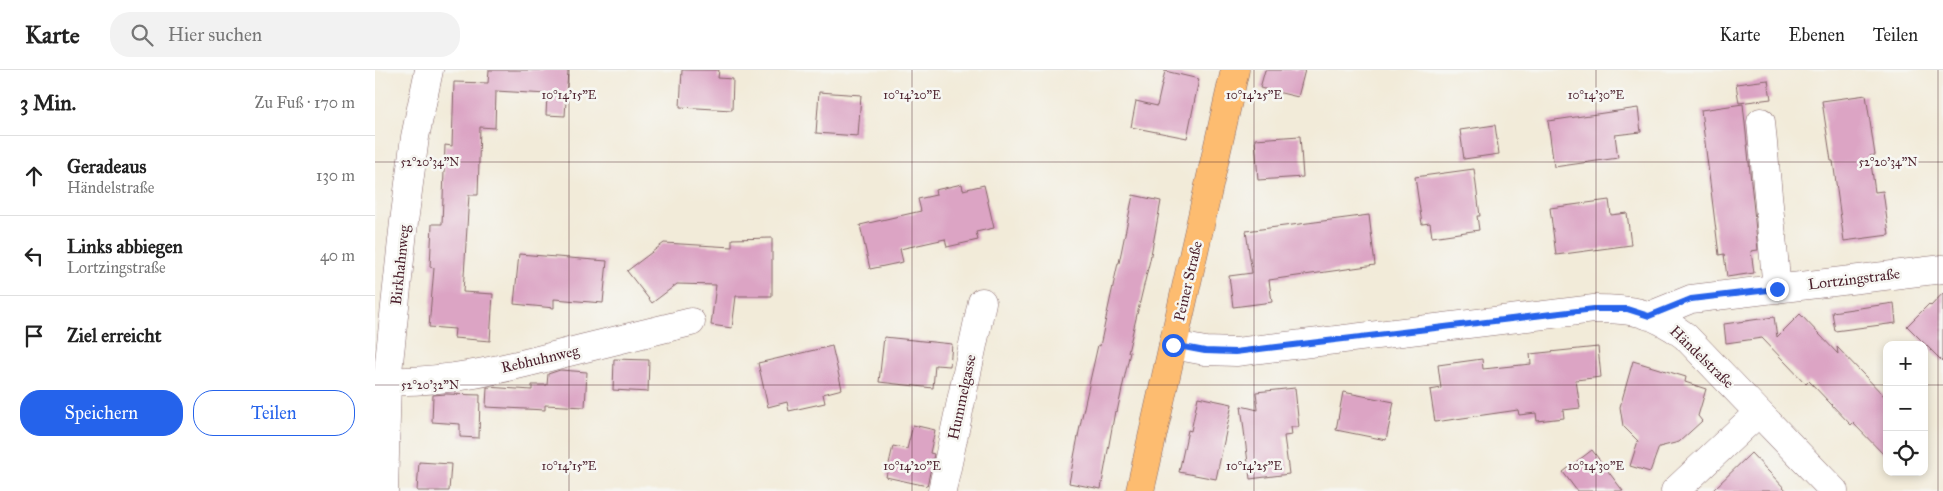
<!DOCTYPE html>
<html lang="de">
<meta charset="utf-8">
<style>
body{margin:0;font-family:"IM FELL Great Primer",serif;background:#f2f2f2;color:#222}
.controls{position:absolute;right:15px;bottom:15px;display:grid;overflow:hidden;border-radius:10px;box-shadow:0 2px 8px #0003}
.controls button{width:45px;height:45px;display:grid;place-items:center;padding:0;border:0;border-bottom:1px solid #e0e0e0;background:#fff;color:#222;font:25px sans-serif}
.stop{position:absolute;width:15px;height:15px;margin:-11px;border:4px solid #2563eb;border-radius:50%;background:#fff}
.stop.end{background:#2563eb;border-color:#fff;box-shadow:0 1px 5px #0008}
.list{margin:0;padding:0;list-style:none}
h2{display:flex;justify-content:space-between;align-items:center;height:65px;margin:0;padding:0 20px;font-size:21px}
h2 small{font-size:16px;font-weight:400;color:#767676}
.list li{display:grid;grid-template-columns:32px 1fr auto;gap:15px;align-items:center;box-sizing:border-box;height:80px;padding:0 20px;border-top:1px solid #e0e0e0}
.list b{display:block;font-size:19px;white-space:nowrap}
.list p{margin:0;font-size:16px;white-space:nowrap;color:#767676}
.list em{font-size:16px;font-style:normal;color:#767676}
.actions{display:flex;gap:10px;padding:15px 20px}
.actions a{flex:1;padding:11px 0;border:1px solid #2563eb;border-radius:20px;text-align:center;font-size:18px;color:#2563eb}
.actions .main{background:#2563eb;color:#fff}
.icon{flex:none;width:28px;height:28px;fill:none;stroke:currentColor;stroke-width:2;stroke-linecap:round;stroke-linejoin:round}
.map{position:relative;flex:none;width:1568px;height:421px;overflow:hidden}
header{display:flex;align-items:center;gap:30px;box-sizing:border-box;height:70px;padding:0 25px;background:#fff;border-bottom:1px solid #e0e0e0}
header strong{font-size:24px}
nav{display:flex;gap:28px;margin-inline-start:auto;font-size:18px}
.search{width:350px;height:45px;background:#f2f2f2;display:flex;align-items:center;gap:12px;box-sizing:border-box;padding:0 18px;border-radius:20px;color:#767676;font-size:19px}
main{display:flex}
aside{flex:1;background:#fff}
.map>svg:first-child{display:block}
.building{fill:#dca4c4}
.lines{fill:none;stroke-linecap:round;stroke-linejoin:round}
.minor-casing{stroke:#856668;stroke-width:29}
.major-casing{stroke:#856668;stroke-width:29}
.minor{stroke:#fff;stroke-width:28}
.major{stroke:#fdbc70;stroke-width:28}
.route{stroke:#2563eb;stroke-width:6}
.ticks{fill:none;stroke:#4a1f2b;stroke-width:1;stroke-opacity:0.45}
.labels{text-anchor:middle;stroke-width:5;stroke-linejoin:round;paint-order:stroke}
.street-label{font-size:15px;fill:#4a1f2b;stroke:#f6f6f2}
.ticks-label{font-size:12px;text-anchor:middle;fill:#4a1f2b;stroke:#f6f6f2;stroke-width:5;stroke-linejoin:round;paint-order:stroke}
</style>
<header>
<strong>Karte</strong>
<div class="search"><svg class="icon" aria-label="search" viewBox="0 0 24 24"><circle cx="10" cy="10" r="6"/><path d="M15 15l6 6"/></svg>Hier suchen</div>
<nav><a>Karte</a><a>Ebenen</a><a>Teilen</a></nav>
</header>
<main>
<aside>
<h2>3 Min.<small>Zu Fuß · 170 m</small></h2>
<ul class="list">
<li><svg class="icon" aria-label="ahead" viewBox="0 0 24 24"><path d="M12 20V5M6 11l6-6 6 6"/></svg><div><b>Geradeaus</b><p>Händelstraße</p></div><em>130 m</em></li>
<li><svg class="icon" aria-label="left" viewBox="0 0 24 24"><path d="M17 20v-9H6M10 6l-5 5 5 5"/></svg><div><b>Links abbiegen</b><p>Lortzingstraße</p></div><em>40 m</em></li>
<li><svg class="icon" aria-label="arrive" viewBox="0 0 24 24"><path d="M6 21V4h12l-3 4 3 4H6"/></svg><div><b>Ziel erreicht</b></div></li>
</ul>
<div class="actions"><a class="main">Speichern</a><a>Teilen</a></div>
</aside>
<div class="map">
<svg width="1568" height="421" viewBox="0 0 1568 421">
<rect width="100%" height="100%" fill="#f6f6f2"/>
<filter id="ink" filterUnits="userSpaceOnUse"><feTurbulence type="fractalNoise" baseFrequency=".02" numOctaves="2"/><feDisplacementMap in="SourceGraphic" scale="10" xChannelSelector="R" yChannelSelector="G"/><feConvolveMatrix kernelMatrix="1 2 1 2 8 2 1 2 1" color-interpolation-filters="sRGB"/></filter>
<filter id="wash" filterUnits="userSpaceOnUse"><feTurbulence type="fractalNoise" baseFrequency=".0096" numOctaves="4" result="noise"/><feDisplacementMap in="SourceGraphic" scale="20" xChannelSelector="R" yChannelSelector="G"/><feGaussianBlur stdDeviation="1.12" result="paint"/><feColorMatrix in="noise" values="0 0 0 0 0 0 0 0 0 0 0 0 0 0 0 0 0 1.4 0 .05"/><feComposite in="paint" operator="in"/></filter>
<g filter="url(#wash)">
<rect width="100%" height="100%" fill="#f2ebd9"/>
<g id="blocks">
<path class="building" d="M114 0H193L190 46 171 45 172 24 121 21 120 58 105 57 103 125H94L88 222 118 224 115 271 79 268 80 259 54 257 59 198 55 197 57 154H67L70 75 77 76 79 12 113 13Z
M307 0H344L343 8 358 9 357 40 305 37Z
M890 0H930L923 27 885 18Z
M790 1 824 9 812 68 756 57 761 31 782 36Z
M1393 10 1396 29 1364 33 1361 14Z
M444 22 486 25 483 66 441 63Z
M1491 25 1500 85 1495 86 1500 122 1508 121 1514 165 1469 171 1458 91H1456L1447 31Z
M1368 34 1383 180 1376 181 1379 203 1352 207 1349 184 1344 185 1326 40Z
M1263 38 1266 62 1240 65 1243 88 1179 97 1173 51Z
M1120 55 1124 84 1089 89 1085 60Z
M925 66 928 107 883 110 880 69Z
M1099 99 1105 146H1102L1104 160 1057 167 1055 153 1047 154 1040 107Z
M587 114 588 120 609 115 619 158 601 162 603 170 572 177 570 169 525 179 528 192 495 199 485 155 546 141 543 129 561 125 560 120Z
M758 125 786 131 775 190 753 282H755L742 342 740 341 726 419 694 413 706 351 723 275 725 276 743 193H744Z
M1234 130 1236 145 1252 143 1256 175 1181 185 1175 138Z
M994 145 1000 195 894 210 897 232 858 237 854 206 877 203 871 161Z
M397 168V226H361L357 258 336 255 341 215 302 214 277 233 252 201 289 173 357 177V169Z
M144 184 232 191 228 233 179 229V238L139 234Z
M1568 223V292L1532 256 1554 234 1556 236Z
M1519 233 1521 253 1460 261 1457 242Z
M1425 244 1463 284 1462 277 1512 329V388L1478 353 1476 355 1434 311 1431 314 1387 268 1351 273 1349 254 1399 247 1402 267Z
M509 267 577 274 575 296 560 295 558 318 504 312Z
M457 276 467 319 448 324 450 333 414 341 412 332 393 337 383 293Z
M1223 277 1226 307 1201 310 1205 338 1188 340 1189 348 1162 351 1161 343 1144 345 1143 340 1060 352 1055 320 1066 318 1063 295 1107 289 1108 299 1156 294 1155 284Z
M239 289 274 290 273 322 238 320Z
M1258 291 1311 307 1310 312 1331 319 1323 346 1327 351 1304 372 1284 377 1275 402 1255 396 1263 371 1248 356 1245 337Z
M185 300 212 302 210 337 170 335V340L111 337 112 317 157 320V315H172L173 304Z
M920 318 924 357H916L917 365 909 366 914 404 875 409 866 336 883 340 881 322Z
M968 322 1019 332 1011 370 961 360Z
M71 324 105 325 104 368 85 367V354L57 352 58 325Z
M823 327 857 334 841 409 804 402 813 360 816 361Z
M538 355 560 360 555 383 559 384 552 416 511 407 518 376 532 379Z
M1217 380 1248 421H1202L1188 402Z
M1376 383 1412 421H1337Z
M44 392 76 394 74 421H42Z"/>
</g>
</g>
<g filter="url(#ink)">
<use href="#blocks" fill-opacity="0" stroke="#856668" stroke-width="1"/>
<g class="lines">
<g class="minor-casing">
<path id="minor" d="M1386 52 1402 219
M1274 246 1316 229 1568 199
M798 275 830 281 861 282 1219 239C1258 239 1278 242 1310 266L1459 421
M12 311C71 313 129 299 186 284 229 273 272 263 316 252
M9 421 12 311 29 152 40 67 54 0
M567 421 607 232
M1300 421 1383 343"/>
</g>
<g class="major-casing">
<path id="major" d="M765 421 860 0"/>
</g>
<use href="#minor" class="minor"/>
<use href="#major" class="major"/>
</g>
</g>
<g class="lines" filter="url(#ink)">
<path class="route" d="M798 275 830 281 860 282 1219 239H1252L1274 246 1316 229 1402 219"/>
</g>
<path class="ticks" d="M194 0V421M537 0V421M879 0V421M1221 0V421M1563 0V421M0 92H1568M0 315H1512M1549 315H1568"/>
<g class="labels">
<g class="street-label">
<text transform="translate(25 195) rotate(-84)" y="5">Birkhahnweg</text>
<text transform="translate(1479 209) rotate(-7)" y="5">Lortzingstraße</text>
<text transform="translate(813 211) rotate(-77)" y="5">Peiner Straße</text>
<text transform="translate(1327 287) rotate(44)" y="5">Händelstraße</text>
<text transform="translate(165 289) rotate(-13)" y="5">Rebhuhnweg</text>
<text transform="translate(587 327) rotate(-78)" y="5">Hummelgasse</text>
</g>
</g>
<g class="ticks-label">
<text x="194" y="29">10°14'15"E</text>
<text x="537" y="29">10°14'20"E</text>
<text x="879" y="29">10°14'25"E</text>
<text x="1221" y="29">10°14'30"E</text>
<text x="55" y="96">52°20'34"N</text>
<text x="1513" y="96">52°20'34"N</text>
<text x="55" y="319">52°20'32"N</text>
<text x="194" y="400">10°14'15"E</text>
<text x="537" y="400">10°14'20"E</text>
<text x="879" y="400">10°14'25"E</text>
<text x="1221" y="400">10°14'30"E</text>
</g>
</svg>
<div class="controls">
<button>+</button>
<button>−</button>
<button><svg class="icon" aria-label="locate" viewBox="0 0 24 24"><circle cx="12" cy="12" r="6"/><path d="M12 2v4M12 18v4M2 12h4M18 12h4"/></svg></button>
</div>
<div class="stop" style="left:798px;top:275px"></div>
<div class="stop end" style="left:1402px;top:219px"></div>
</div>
</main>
